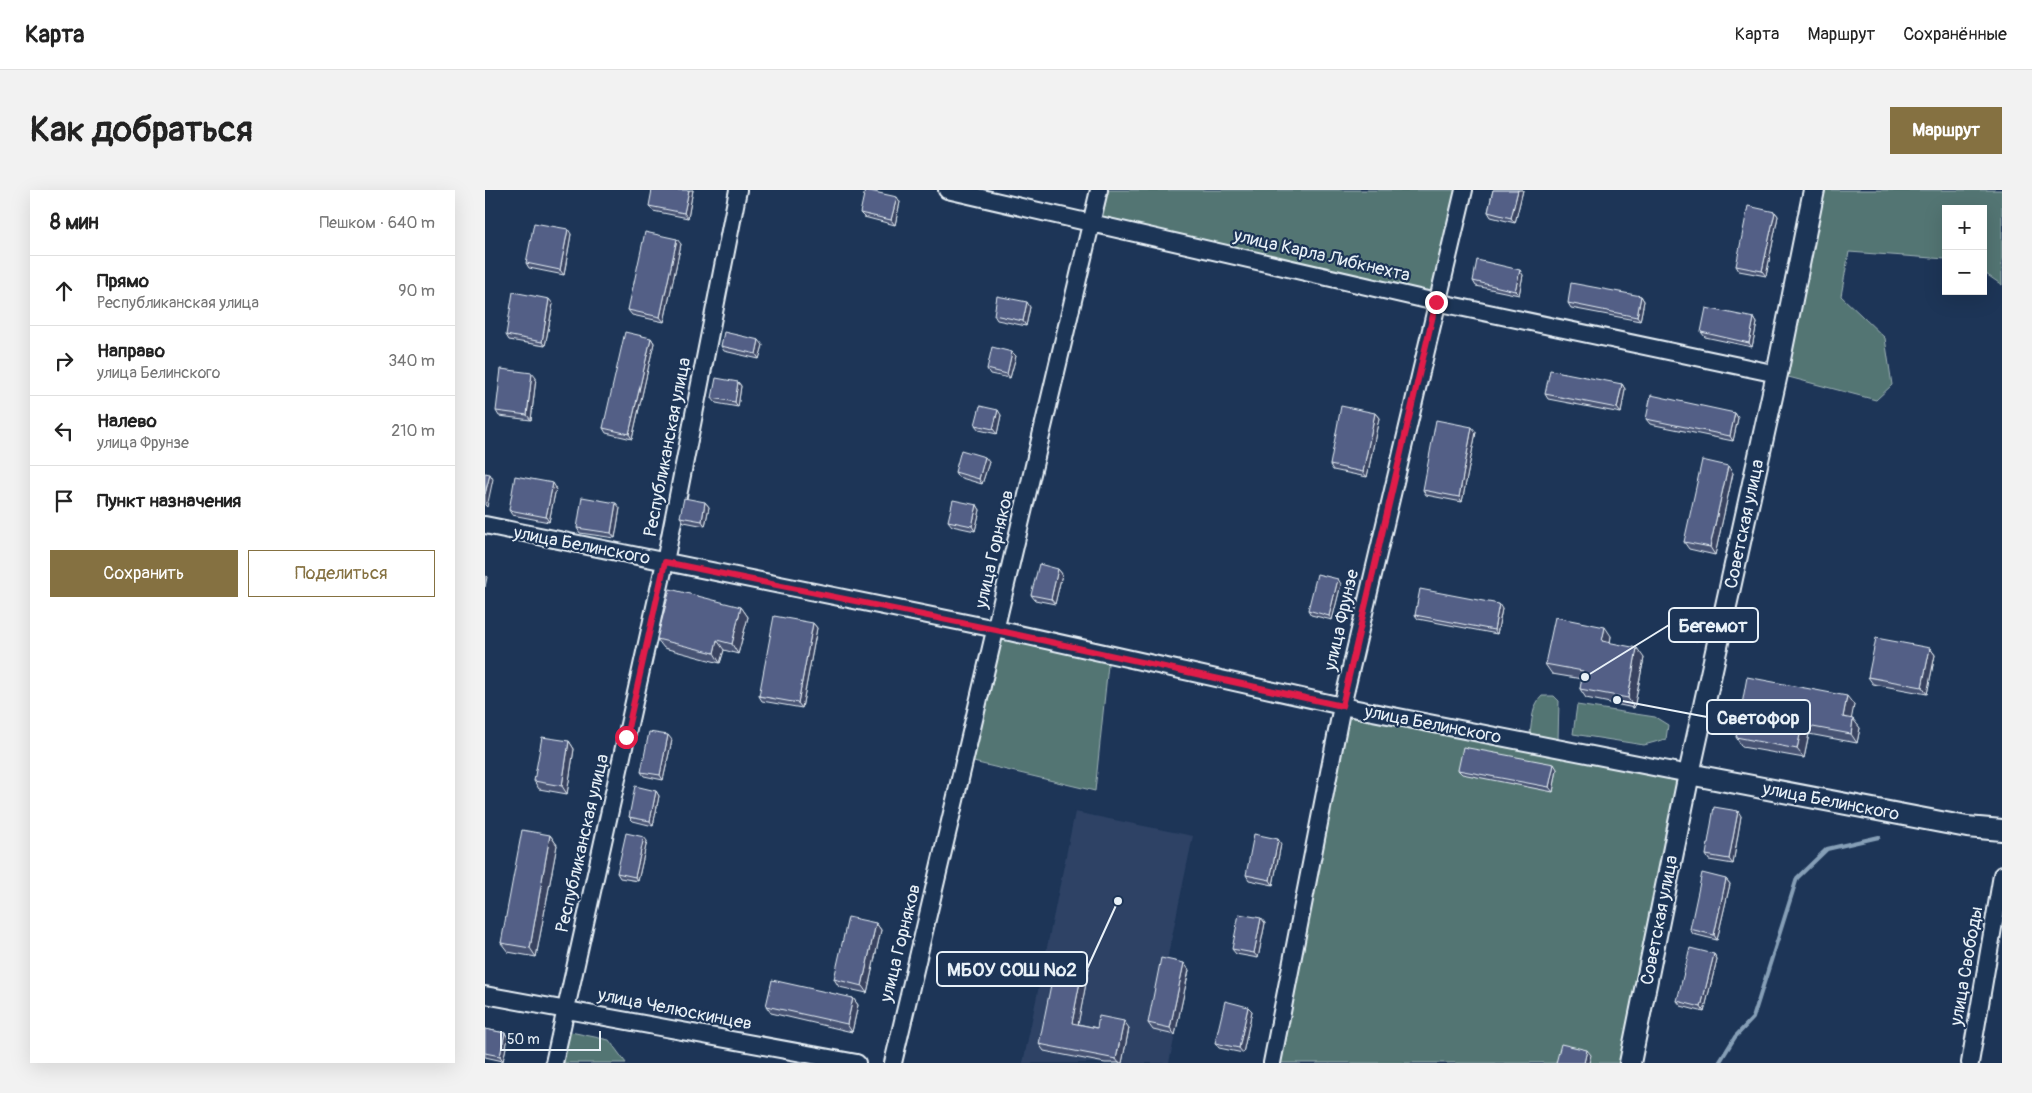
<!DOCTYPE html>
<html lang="ru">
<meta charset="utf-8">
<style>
body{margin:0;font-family:Pangolin,sans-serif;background:#f2f2f2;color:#222}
.controls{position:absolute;right:15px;top:15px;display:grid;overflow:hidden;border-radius:0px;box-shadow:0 5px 20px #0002}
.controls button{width:45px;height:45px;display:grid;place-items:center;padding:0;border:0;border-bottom:1px solid #e0e0e0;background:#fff;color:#222;font:25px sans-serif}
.scale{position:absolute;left:15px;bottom:12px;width:101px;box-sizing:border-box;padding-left:5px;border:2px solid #e8f1f8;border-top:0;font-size:14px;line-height:18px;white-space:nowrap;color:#e8f1f8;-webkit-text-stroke:4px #1d3557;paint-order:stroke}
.stop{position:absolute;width:15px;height:15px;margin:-11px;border:4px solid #e11d48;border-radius:50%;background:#fff}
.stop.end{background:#e11d48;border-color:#fff;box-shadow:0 1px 5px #0008}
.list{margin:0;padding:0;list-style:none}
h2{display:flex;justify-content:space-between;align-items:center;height:65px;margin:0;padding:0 20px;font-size:21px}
h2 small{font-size:16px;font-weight:400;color:#767676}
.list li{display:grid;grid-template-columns:32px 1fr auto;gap:15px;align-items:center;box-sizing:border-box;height:70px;padding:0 20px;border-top:1px solid #e0e0e0}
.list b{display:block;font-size:19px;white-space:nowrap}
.list p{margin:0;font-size:16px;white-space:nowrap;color:#767676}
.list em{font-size:16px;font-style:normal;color:#767676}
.actions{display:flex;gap:10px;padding:15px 20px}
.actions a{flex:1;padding:11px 0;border:1px solid #857141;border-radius:0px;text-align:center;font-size:18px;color:#857141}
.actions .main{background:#857141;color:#fff}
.icon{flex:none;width:28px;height:28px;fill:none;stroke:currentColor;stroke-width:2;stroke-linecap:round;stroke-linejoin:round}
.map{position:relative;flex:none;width:1517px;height:873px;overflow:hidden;border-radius:0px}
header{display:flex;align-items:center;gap:30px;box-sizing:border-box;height:70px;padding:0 25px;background:#fff;border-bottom:1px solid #e0e0e0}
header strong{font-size:24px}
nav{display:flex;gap:28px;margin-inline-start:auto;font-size:18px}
.intro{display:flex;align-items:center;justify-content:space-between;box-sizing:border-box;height:120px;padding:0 30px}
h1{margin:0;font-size:35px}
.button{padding:12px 22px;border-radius:0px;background:#857141;color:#fff;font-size:18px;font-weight:700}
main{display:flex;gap:30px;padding:0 30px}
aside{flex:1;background:#fff;border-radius:0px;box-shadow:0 5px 20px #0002}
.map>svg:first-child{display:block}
.built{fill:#2d4265}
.green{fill:#537473;stroke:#9eb2b6}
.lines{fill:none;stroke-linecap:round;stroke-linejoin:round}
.stream{stroke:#869fb7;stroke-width:4}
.minor-casing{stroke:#e8f1f8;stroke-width:20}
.tertiary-casing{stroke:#e8f1f8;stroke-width:24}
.minor{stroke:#1d3557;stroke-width:16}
.tertiary{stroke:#1d3557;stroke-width:20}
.wall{fill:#475273;stroke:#e8f1f8}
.shaded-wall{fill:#39425e;stroke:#e8f1f8}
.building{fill:#525f86;stroke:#e8f1f8}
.route{stroke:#e11d48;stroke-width:6}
.labels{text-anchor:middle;stroke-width:4.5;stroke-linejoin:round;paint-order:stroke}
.street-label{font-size:18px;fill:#e8f1f8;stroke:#1d3557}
.leader{fill:none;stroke:#e8f1f8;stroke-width:2}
.callout-dot{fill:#e8f1f8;stroke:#1d3557;stroke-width:2}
.callout{fill:#1d3557;stroke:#e8f1f8;stroke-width:2}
.callout-label{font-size:19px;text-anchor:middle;font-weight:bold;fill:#e8f1f8}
</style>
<header>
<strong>Карта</strong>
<nav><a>Карта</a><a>Маршрут</a><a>Сохранённые</a></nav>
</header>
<div class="intro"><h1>Как добраться</h1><a class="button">Маршрут</a></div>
<main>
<aside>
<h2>8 мин<small>Пешком · 640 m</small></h2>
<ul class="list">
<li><svg class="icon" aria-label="ahead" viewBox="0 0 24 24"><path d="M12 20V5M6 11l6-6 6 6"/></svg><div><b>Прямо</b><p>Республиканская улица</p></div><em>90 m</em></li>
<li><svg class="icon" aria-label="right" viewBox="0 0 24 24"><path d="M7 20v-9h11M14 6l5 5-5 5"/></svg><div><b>Направо</b><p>улица Белинского</p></div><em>340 m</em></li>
<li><svg class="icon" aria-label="left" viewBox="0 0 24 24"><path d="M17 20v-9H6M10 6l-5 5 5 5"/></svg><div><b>Налево</b><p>улица Фрунзе</p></div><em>210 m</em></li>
<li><svg class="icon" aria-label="arrive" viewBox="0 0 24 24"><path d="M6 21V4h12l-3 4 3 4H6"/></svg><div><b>Пункт назначения</b></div></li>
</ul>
<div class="actions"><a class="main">Сохранить</a><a>Поделиться</a></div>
</aside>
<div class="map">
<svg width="1517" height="873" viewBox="0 0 1517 873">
<rect width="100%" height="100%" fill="#1d3557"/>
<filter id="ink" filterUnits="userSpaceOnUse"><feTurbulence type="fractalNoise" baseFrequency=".02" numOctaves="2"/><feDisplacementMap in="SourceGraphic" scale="10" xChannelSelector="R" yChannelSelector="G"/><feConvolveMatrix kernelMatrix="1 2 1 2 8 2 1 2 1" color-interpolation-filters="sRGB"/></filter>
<g filter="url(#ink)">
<path class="built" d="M590 622 708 646 681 775 704 780 684 873H538Z"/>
<path class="green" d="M614 0H979L951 112 606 33Z
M1329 0H1517V95L1498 82V19H1461V69L1364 62 1356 106 1400 148 1407 195 1391 210 1292 184Z
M511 439 624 465 610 601 480 570Z
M1057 506H1069L1074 511 1073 550 1045 544C1047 531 1047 515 1057 506Z
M1092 515 1170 527 1183 535 1181 549 1159 555 1088 544Z
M857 516 1204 584 1145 873H787Z
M76 840 124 850 141 873H69Z"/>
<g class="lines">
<path class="stream" d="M1234 873 1250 847 1268 828 1312 688 1342 659 1394 647"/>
<g class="minor-casing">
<path id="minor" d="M462 0 951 112 1292 184
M0 335 511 439 857 516 1204 584
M0 805 372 873
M69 873 180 372 253 0
M408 873 614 0
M787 873 857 516 979 0
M1485 873 1517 685"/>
</g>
<g class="tertiary-casing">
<path id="tertiary" d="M1204 584 1482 637 1517 640
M1145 873 1204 584 1292 184 1329 0"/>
</g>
<use href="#minor" class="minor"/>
<use href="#tertiary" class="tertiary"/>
</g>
<path class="wall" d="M208 0 203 28 168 21 164 16Z
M1008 0H1038L1030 33 1006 27 1003 22Z
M415 12 410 35 379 27 375 23Z
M1290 22 1293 26 1281 86 1254 81 1251 76Z
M86 44 79 85 44 78 41 73Z
M196 54 179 132 147 125 143 120Z
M1038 85 1034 105 991 96 988 91Z
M1156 106 1159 111 1155 131 1086 118 1083 113Z
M68 114 60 156 24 150 21 145Z
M545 117 541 136 512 130 509 125Z
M1269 128 1272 133 1267 157 1220 147 1216 142Z
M166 148 169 153 147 249 121 243 118 238Z
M278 155 274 169 239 161 236 156Z
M531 166 525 188 505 184 502 179Z
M51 188 46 230 14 226 11 221Z
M253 192 256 196 253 217 231 213 227 208Z
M1137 194 1140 199 1136 223 1063 209 1060 204Z
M890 223 894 228 882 287 848 280 845 275Z
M1250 223 1253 228 1248 251 1165 234 1161 229Z
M516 225 512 244 494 240 490 235Z
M991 242 977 312 941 305 938 300Z
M504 272 497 294 473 287 470 282Z
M1248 283 1230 365 1204 359 1199 352Z
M71 298 64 332 27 325 24 320Z
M220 312 224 317 220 336 199 332 195 327Z
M492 315 495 320 490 341 467 336 463 331Z
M135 318 130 348 95 343 92 338Z
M573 379 577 384 570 414 550 410 546 405Z
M856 394 847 430 826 425 823 420Z
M256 417 263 427 253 464 239 460 235 473 179 458 172 449Z
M1017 419 1012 444 933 429 930 425Z
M328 433 332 438 317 518 277 511 274 506Z
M1212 433 1215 438 1212 451 1193 446 1190 441Z
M1126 446 1125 453 1159 468 1149 518 1101 508 1095 499 1097 489 1067 484 1060 474Z
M1445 458 1450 465 1442 504 1388 494 1383 487Z
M1369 515 1366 528 1375 538 1372 553 1324 544 1319 568 1257 557 1251 547Z
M187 550 178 590 159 586 156 582Z
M84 551 89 559 82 604 54 599 49 591Z
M1072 579 1068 602 977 584 973 580Z
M171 601 174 606 168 636 148 631 144 627Z
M1256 626 1248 674 1224 670 1221 665Z
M65 645 72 655 51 767 23 762 16 753Z
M162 651 153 691 135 688 132 683Z
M796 654 788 695 764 690 761 685Z
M1241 689 1245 694 1232 750 1208 744 1205 739Z
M391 733 396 740 382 803 354 797 349 789Z
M780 733 773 768 751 764 747 759Z
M1229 764 1232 769 1219 822 1196 816 1192 811Z
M604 778 593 834 612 838H644L637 873H620L559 861 554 854Z
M704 780 690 845 668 840 663 833Z
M368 808 373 815 367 842 286 823 281 816Z
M763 817 767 821 758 863 734 858 730 853Z
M0 839 20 843 23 848 18 871 0 867Z"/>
<path class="shaded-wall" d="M204 0H208L203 28 199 23Z
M1033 0H1038L1030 33 1026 28Z
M412 7 415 12 410 35 406 30Z
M1290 22 1293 26 1281 86 1277 81Z
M83 39 86 44 79 85 75 80Z
M192 49 196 54 179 132 175 127Z
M1035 80 1038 85 1034 105 1030 101Z
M1156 106 1159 111 1155 131 1152 127Z
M64 109 68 114 60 156 57 152Z
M542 112 545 117 541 136 538 131Z
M1269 128 1272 133 1267 157 1264 153Z
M166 148 169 153 147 249 144 244Z
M274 150 278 155 274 169 271 164Z
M527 162 531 166 525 188 522 184Z
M47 183 51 188 46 230 42 225Z
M253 192 256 196 253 217 250 212Z
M1137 194 1140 199 1136 223 1132 218Z
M513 220 516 225 512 244 508 239Z
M890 223 894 228 882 287 878 282Z
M1250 223 1253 228 1248 251 1245 246Z
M987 237 991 242 977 312 974 307Z
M500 267 504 272 497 294 494 289Z
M1243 276 1248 283 1230 365 1225 357Z
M5 284 8 289 2 317 0 315V304Z
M68 293 71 298 64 332 61 327Z
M220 312 224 317 220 336 217 331Z
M131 313 135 318 130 348 126 343Z
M492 315 495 320 490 341 487 336Z
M573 379 577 384 570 414 566 409Z
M0 385 2 387 0 397Z
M853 389 856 394 847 430 844 426Z
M1014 414 1017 419 1012 444 1009 440Z
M256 417 263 427 253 464 247 454Z
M328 433 332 438 317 518 313 513Z
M1212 433 1215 438 1212 451 1209 446Z
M1120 437 1126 446 1124 461 1117 451Z
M232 450 239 460 235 473 229 463Z
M1152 458 1159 468 1149 518 1143 508Z
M1445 458 1450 465 1442 504 1437 497Z
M1362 506 1369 515 1365 536 1358 527Z
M1368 529 1375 538 1372 553 1366 544Z
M1317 535 1324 544 1319 568 1312 559Z
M183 545 187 550 178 590 175 585Z
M84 551 89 559 82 604 77 596Z
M1069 574 1072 579 1068 602 1064 597Z
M171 601 174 606 168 636 165 631Z
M1253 621 1256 626 1248 674 1244 669Z
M65 645 72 655 51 767 45 758Z
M159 647 162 651 153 691 150 687Z
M793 649 796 654 788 695 785 690Z
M1241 689 1245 694 1232 750 1229 745Z
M776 728 780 733 773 768 769 763Z
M391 733 396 740 382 803 377 796Z
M1229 764 1232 769 1219 822 1216 817Z
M599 771 604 778 592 840 587 833Z
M699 773 704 780 690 845 685 838Z
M368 808 373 815 367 842 362 834Z
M763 817 767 821 758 863 754 858Z
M639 831 644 838 637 873H634L631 869Z
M20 843 23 848 18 871 15 866Z
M1102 860 1106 865 1104 873H1099Z"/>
<path class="building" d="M167 0H204L199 23 164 16Z
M380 0 412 7 406 30 375 23Z
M1008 0H1033L1026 28 1003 22Z
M1263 16 1290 22 1277 81 1251 76Z
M49 33 83 39 75 80 41 73Z
M160 42 192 49 175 127 143 120Z
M992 70 1035 80 1030 101 988 91Z
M1086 93 1156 106 1152 127 1083 113Z
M28 102 64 109 57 152 21 145Z
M512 106 542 112 538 131 509 125Z
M1221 118 1269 128 1264 153 1216 142Z
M140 142 166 148 144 244 118 238Z
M239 142 274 150 271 164 236 156Z
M507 157 527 162 522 184 502 179Z
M16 179 47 183 42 225 11 221Z
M1065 180 1137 194 1132 218 1060 204Z
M231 188 253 192 250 212 227 208Z
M1166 205 1250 223 1245 246 1161 229Z
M495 216 513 220 508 239 490 235Z
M856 216 890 223 878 282 845 275Z
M951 230 987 237 974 307 938 300Z
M476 260 500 267 494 289 470 282Z
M1217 270 1243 276 1225 357 1199 352Z
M0 283 5 284 0 304Z
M30 286 68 293 61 327 24 320Z
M97 307 131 313 126 343 92 338Z
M199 308 220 312 217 331 195 327Z
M468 310 492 315 487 336 463 331Z
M554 374 573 379 566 409 546 405Z
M832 384 853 389 844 426 823 420Z
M185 399 256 417 247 454 232 450 229 463 172 449Z
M935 399 1014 414 1009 440 930 425Z
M289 426 328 433 313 513 274 506Z
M1070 427 1120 437 1117 451 1152 458 1143 508 1095 499 1098 481 1060 474Z
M1391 448 1445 458 1437 497 1383 487Z
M1262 487 1362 506 1358 527 1368 529 1366 544 1317 535 1312 559 1251 547Z
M164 542 183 545 175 585 156 582Z
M57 547 84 551 77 596 49 591Z
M978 557 1069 574 1064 597 973 580Z
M150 596 171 601 165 631 144 627Z
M1229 617 1253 621 1244 669 1221 665Z
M37 640 65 645 45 758 16 753Z
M141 643 159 647 150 687 132 683Z
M769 644 793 649 785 690 761 685Z
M1217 683 1241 689 1229 745 1205 739Z
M754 724 776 728 769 763 747 759Z
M363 727 391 733 377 796 349 789Z
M1205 758 1229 764 1216 817 1192 811Z
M572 765 599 771 587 833 612 838 614 826 639 831 631 869 554 854Z
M676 768 699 773 685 838 663 833Z
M287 790 368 808 362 834 281 816Z
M740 811 763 817 754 858 730 853Z
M0 839 20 843 15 866 0 863Z
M1076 854 1102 860 1099 873H1071Z"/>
</g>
<g class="lines" filter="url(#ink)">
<path class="route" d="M141 547 180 372 511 440 857 516 951 112"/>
</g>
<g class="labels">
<g class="street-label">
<text transform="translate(837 65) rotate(13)" y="6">улица Карла Либкнехта</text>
<text transform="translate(182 257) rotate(-79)" y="6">Республиканская улица</text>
<text transform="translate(1259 334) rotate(-78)" y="6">Советская улица</text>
<text transform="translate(97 355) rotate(11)" y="6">улица Белинского</text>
<text transform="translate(509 359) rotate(-77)" y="6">улица Горняков</text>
<text transform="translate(856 430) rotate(-77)" y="6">улица Фрунзе</text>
<text transform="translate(948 534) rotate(11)" y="6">улица Белинского</text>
<text transform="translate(1346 611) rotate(11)" y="6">улица Белинского</text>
<text transform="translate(97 653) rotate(-77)" y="6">Республиканская улица</text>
<text transform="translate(1174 730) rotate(-79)" y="6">Советская улица</text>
<text transform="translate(415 753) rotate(-76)" y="6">улица Горняков</text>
<text transform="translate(1481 776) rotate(-80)" y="6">улица Свободы</text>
<text transform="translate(190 819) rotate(11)" y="6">улица Челюскинцев</text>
</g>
</g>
<path class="leader" d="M1100 487L1184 435M1132 510L1222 527M633 711L602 779"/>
<g class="callout-dot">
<circle cx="1100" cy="487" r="5"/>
<circle cx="1132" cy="510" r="5"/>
<circle cx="633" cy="711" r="5"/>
</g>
<g class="callout">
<rect x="1184" y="418" width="89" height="34" rx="5"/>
<rect x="1222" y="510" width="103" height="34" rx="5"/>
<rect x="452" y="762" width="150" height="34" rx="5"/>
</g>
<g class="callout-label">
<text x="1228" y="442">Бегемот</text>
<text x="1273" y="534">Светофор</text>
<text x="527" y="786">МБОУ СОШ №2</text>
</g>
</svg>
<div class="controls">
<button>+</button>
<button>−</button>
</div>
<div class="scale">50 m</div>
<div class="stop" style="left:141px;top:547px"></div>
<div class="stop end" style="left:951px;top:112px"></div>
</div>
</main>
